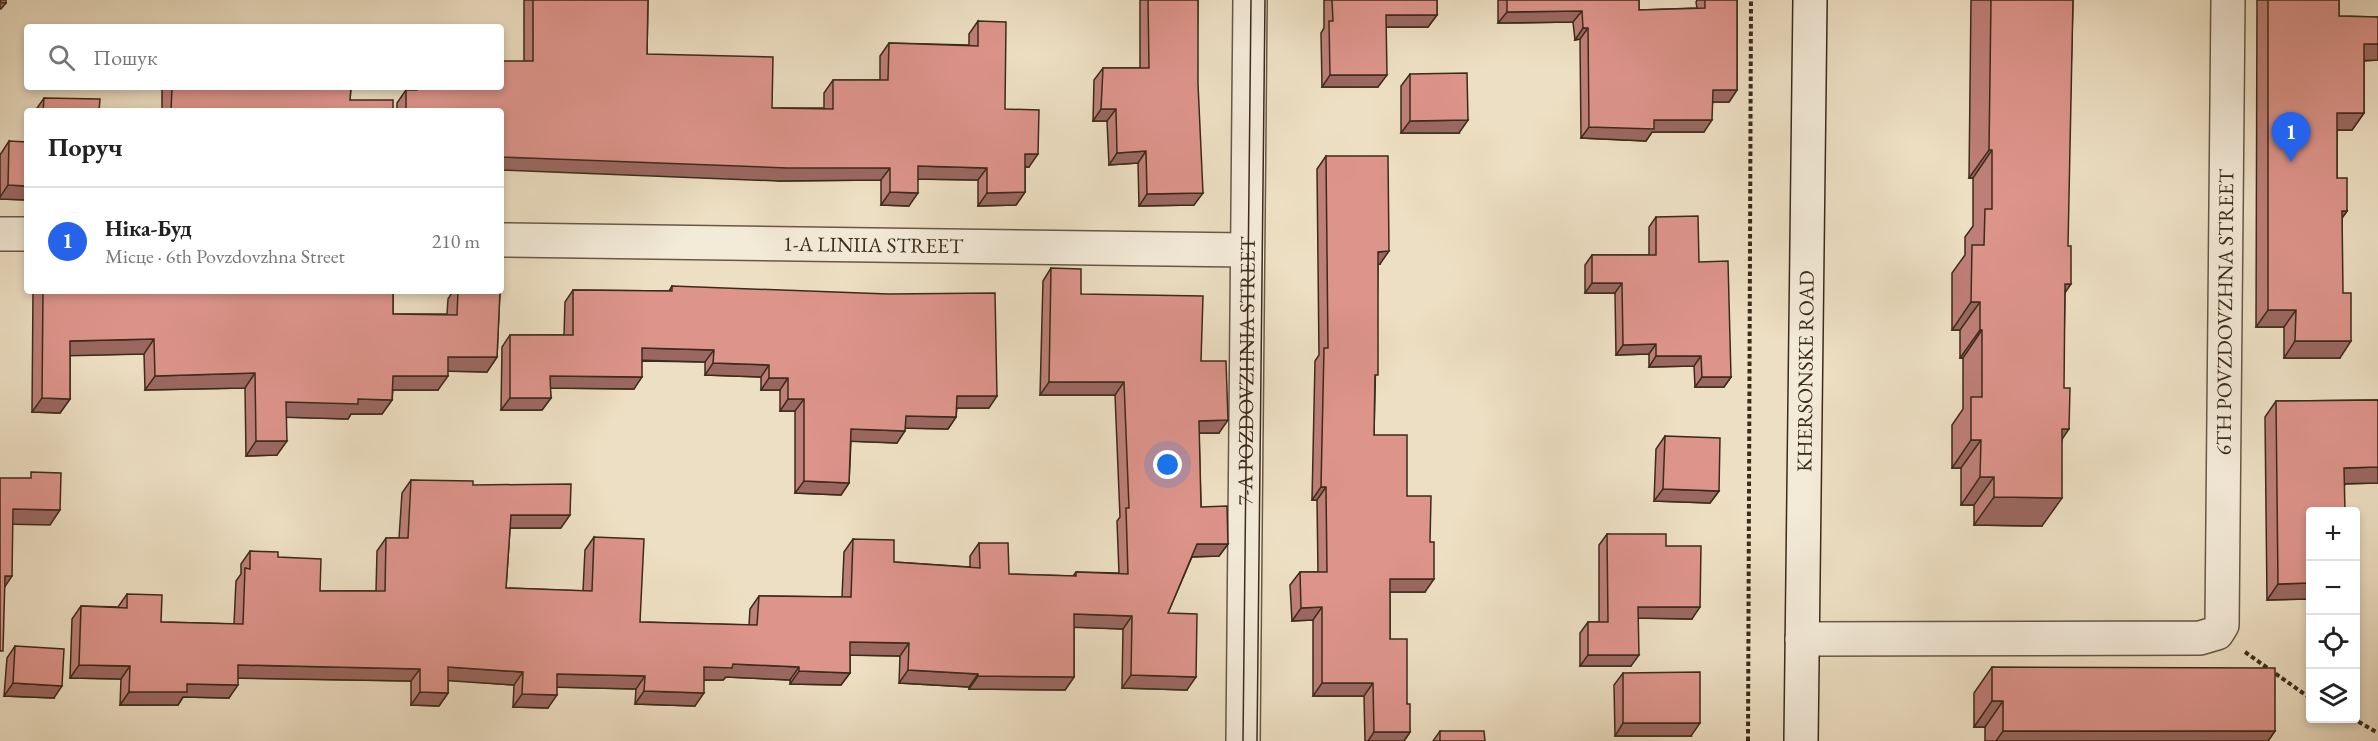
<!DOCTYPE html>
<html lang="uk">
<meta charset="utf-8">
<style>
body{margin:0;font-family:"EB Garamond",serif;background:#f6f6f6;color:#222}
.controls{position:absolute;right:18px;bottom:18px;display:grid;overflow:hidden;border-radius:6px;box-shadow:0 3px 9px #0003}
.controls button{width:54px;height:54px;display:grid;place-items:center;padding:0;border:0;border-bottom:2px solid #e0e0e0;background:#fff;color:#222;font:30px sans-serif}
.you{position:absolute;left:1168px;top:465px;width:21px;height:21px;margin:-15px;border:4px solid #fff;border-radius:50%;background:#1a73e8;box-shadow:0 0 0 9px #1a73e833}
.badge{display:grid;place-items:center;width:39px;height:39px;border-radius:50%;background:#2563eb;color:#fff;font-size:20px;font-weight:700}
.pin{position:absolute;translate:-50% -50px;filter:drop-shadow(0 2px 3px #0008)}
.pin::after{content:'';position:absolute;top:32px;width:21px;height:18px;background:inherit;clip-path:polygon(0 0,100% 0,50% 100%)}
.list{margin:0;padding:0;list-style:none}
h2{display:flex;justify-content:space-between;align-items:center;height:78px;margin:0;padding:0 24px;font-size:26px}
h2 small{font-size:20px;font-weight:400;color:#767676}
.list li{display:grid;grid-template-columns:39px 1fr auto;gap:18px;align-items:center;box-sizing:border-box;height:108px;padding:0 24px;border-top:2px solid #e0e0e0}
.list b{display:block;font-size:22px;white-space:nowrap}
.list p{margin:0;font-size:20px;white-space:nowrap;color:#767676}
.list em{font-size:20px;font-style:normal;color:#767676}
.icon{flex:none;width:33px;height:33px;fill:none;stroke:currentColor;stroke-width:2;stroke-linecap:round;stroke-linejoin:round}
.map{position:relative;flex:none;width:2378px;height:741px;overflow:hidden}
.search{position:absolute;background:#fff;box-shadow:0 3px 9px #0003;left:24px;top:24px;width:480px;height:66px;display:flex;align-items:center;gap:15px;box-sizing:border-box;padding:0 21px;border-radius:6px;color:#767676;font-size:22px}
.panel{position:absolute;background:#fff;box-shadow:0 3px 9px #0003;left:24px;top:108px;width:480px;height:186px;border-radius:6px}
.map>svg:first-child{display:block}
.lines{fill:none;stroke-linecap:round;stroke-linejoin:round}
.minor-casing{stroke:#685844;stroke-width:36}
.secondary-casing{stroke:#3b2b1a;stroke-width:36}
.path{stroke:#3b2b1a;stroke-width:4;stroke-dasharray:4.5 3;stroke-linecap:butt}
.minor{stroke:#f3ead8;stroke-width:33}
.secondary{stroke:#f3ead8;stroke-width:33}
.tram{stroke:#3b2b1a;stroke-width:1.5}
.wall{fill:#be7f78;stroke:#3b2b1a;stroke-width:1.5}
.shaded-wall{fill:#9b6861;stroke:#3b2b1a;stroke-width:1.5}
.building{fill:#dd948b;stroke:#3b2b1a;stroke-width:1.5}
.labels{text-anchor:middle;stroke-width:4.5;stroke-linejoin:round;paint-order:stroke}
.street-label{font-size:21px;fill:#3b2b1a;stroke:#f3ead8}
</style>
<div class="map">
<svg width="2378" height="741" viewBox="0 0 2378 741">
<rect width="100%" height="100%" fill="#eddfc3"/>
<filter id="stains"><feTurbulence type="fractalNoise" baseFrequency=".00333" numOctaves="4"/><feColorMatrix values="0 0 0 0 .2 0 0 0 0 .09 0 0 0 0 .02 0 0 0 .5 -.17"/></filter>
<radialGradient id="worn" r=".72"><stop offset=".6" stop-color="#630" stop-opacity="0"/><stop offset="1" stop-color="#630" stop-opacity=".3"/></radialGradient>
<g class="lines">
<g class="minor-casing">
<g id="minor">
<path d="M0 234H27"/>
<path id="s1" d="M501 240 1246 250"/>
<path id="s2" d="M1802 639 2200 638 2217 633 2222 625 2228 0"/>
<path id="s3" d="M1243 741 1250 0"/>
</g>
</g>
<g class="secondary-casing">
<g id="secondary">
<path id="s4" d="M1801 741 1810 0"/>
</g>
</g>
<path class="path" d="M2245 652 2310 698
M2352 718 2378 733
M1748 741 1751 0"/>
<use href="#minor" class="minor"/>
<use href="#secondary" class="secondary"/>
<path class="tram" d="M1243 741 1251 0
M1257 741 1265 0"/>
</g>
<path class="wall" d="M524 0H648L647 54 772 108H824V93L833 80H880V56L889 43 969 45V34L978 21 1005 109 1029 167H1025V192L1016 205 978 206V180L918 179 909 206 881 205V180L778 181 501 111H397V103L406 90H408V87H501L524 61Z
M1140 0H1198L1194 205 1139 206 1138 163 1109 165 1107 121H1093L1094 80 1103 68H1140Z
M1324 0H1437V15L1428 27H1386L1378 87H1322L1321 33 1324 28Z
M1498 0H1639V10L1697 8 1696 2 1697 0H1737V90L1729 102H1713L1704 132H1652L1646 141 1581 138 1580 39 1575 40 1573 22 1498 23Z
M1971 0H2073L2065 293 2062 440 2042 526 1974 525V505H1961V468H1952V425L1963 409V358H1960V330H1952V273L1965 255V237L1973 226V178H1969Z
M2257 0H2339V16L2378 17V60L2364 61V113L2352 130H2337V178L2347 211 2342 218 2340 358H2284V327H2256Z
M1410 74 1459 133H1401V86Z
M162 87H351L350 100 393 111H162Z
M44 98 99 111H108H35Z
M9 141 27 200 0 199V155Z
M1326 156 1380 264H1378L1374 435 1407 496 1425 592H1390V639L1407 704 1410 732 1404 741H1365L1364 696H1313V620L1292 621 1290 585 1300 572H1318L1317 500H1312L1315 361 1319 355 1317 169Z
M1656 217 1699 262 1731 377 1724 387H1695L1694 366 1649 367V354L1616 355 1615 293H1585V265L1592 255H1649V227Z
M1051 268 1081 294 1201 361 1219 433H1199L1201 507 1228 544 1219 556 1192 557 1168 613 1187 690 1122 688 1123 629 1074 627V677L1065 690 969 689V687L899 683 900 656 850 655V673L841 685 790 684V680L726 677 723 680H704L695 706 635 704 636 689 557 687 548 708 513 707 514 685 448 680V693L439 706 411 705V681L238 678 229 698 183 697 178 705H120L121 679 70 678 72 619 81 606 118 607 127 594 161 622 234 624 236 581 241 574V564L250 551 278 557 320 591H376L377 551 386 538H399L402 493 411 480 473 485 561 528H510L506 588 583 591 585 550 594 537 640 622 749 625 750 609 759 596 842 597 844 552 853 539 894 562 970 567V556L979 543 1009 574 1073 576 1076 572 1119 573 1117 521 1120 517 1115 395H1040L1043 281Z
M672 286 989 408H957L956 417 948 429 905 428 897 443 851 441 849 483 841 495 795 493V411H780V390H761V377L705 375V362L642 361 634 389 550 388 551 398 542 410H501L502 347 510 335H564L565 302 573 290 669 291Z
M33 291H393V314H447L448 299 453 291H500L497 357 487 372 448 371 438 390H393L392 400 382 414H351L348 419 286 417 277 455 246 456 245 388 145 390 144 354 70 355V399L60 413 32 412Z
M2378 400V483L2345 484 2310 599 2267 600 2265 417 2276 401Z
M1665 436 1719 491 1710 503 1654 501 1656 449Z
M1607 534 1666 546 1692 619 1638 618 1631 666H1580V633L1588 622H1599V545Z
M15 646 54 698 4 696 7 658Z
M1992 667 2275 731 2268 741H1985V727H1974V693Z
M1623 673 1691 736H1615L1614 685Z
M1440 731 1485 741H1433Z"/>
<path class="shaded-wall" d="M0 2 6 3 1 9H0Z
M1582 11 1573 22 1498 23 1507 12Z
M1386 15H1437L1428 27H1377Z
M1583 28H1588L1580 39 1575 40Z
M2364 44H2378V60L2352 61Z
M1330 75H1387L1378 87H1322Z
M1713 90H1737L1729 102H1704Z
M1101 109H1116L1107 121H1093Z
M2337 113H2364L2352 130H2325Z
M1468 120 1459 133H1401L1410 121Z
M1654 120H1712L1704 132H1652L1646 141 1581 138 1589 127Z
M1989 150H1992L1973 178H1969Z
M1146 151 1138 163 1109 165 1117 153Z
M1025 154H1038L1029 167 1016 166Z
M501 157 890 168 881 180 778 181 501 170Z
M918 166 987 168 978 180 909 179Z
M8 185 27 186V200L0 199V197Z
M890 192 918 193 909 206 881 205Z
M1025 192 1016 205 978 206 987 193Z
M1203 193 1194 205 1139 206 1147 194Z
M2342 211H2347L2335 228Z
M1389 251 1380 264 1369 265 1378 252Z
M1592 283H1622L1615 293H1585Z
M2065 284H2071L2052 312Z
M1971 302H1980L1960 330H1952Z
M2268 310H2296L2284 327H2256Z
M1980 330H1982L1963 358H1960Z
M154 339 144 354 60 356 70 341Z
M2295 341H2351L2340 358H2284Z
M1656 344 1649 354 1616 355 1623 345Z
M642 348 714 350 705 362 634 360Z
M1656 356H1701L1694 366 1649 367Z
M448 357H497L487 372 438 371Z
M713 363 769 365 761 377 705 375Z
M255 373 245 388 145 390 155 376Z
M393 376H448L438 390H383Z
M550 376 642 377 634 389 542 388Z
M1702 377H1731L1724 387H1695Z
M769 378H788L780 390H761Z
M1049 382H1124L1115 395H1040Z
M957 396H997L989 408H948Z
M42 398 70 399 60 413 32 412Z
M510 398H551L542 410H501Z
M358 399 392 400 382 414H351L348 419 276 417 286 402Z
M788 399H804L795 411H780Z
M906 416 956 417 948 429 897 428Z
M1228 420 1219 433H1190L1199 421Z
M851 429 905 431 897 443 843 441Z
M2062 429H2069L2050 457Z
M1971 440H1981L1961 468H1952Z
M256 441H287L277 455 246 456Z
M2378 467V483L2333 484 2344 468Z
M1980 477H1994L1974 505H1961Z
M804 481 849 483 841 495 795 493Z
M1321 487H1326L1317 500H1312Z
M1663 489 1719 491 1710 503 1654 501Z
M1994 497 2062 498 2042 526 1974 525Z
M13 509 60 510 50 525 3 524Z
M511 515H570L561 528H502Z
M1197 544H1228L1219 556 1188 557Z
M5 576H12L2 591Z
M1390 579H1434L1425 592H1381Z
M2310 583V599L2267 600 2278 584Z
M1322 607 1313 620 1292 621 1301 608Z
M1638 607H1700L1692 619 1630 618Z
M1074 614 1132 616 1123 629 1065 627Z
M850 642 909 643 900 656 841 655Z
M1588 655H1639L1631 666H1580Z
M733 664 799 667 790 680 726 677 723 680H695L704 667Z
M79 665 130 666 121 679 70 678Z
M238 665 420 669 411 681 229 678Z
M448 667 523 672 514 685 439 680Z
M908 670 978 674 969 687 899 683Z
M799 671 850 673 841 685 790 684Z
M557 674 645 676 636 689 548 687Z
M1131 675 1196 677 1187 690 1122 688Z
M978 676 1074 677 1065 690 969 689Z
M13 683 62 686 54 698 4 696Z
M1322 683H1373L1364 696H1313Z
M187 684 238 685 229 698 183 697 178 705H120L129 692Z
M644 691 704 693 695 706 635 704Z
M420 692 448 693 439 706 411 705Z
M522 694 557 695 548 708 513 707Z
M1992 701H2003L1985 727H1974Z
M1623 723H1700L1691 736H1615Z
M2003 731H2275L2268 741H1996Z
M1374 732H1410L1404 741H1368Z"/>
<path class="building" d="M0 0H6V3L0 2Z
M533 0H648L647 54 773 57 772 108 833 109V80H888L889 43 978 46V21L1006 22 1005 109 1039 110 1038 154H1025V192L987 193V168L918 166V193L890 192V168H787L501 157V111H406V90H417V87H501V61H533Z
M1148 0H1198V84L1203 193 1147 194 1146 151 1117 153 1116 109H1101L1103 68H1149Z
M1332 0H1437V15H1386L1387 75H1330L1329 21H1333Z
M1507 0H1639V10L1705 8V0H1737V90H1713L1712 120H1654V129L1589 127 1588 28H1583L1582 11 1507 12Z
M1991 0H2073L2068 246H2071V284H2065L2064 388H2070L2069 429H2062V498L1994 497V477H1980L1981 440H1971V397H1982V330H1980V302H1971L1972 245H1984L1985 209H1992V150H1989Z
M2268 0H2339V16L2378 17V44H2364V113H2337V178H2347V211H2342L2343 293H2351V341H2295L2296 310H2268Z
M1467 73 1468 120 1410 121V74Z
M172 87H351L350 100H393V111H171Z
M44 98 100 99 99 111H108H43Z
M9 141 27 142V186L8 185Z
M1326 156H1388L1389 251 1378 252V375H1375L1374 435H1407V496H1431L1430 542H1434V579H1390V639H1407V704H1410V732H1374L1373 683H1322V607L1301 608 1300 572H1327L1326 487H1321L1324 348H1328Z
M1698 216 1699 262 1728 261 1731 377H1702L1701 356H1656V344L1623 345 1622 283H1592V255H1656V217Z
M1051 268 1081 269V294L1203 296 1201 361H1226L1228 420 1199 421 1201 507 1227 506 1228 544H1197L1168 613 1197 614 1196 677 1131 675 1132 616 1074 614V677L978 676V674L908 670 909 643 850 642V673L799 671V667L733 664 732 668 704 667V693L644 691 645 676 557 674V695L522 694 523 672 448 667V693L420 692V669L238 665V685L187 684V692H129L130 666 79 665 81 606 127 608V594L162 595 161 622 243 624 245 568 250 569V551L278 552V557L321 559 320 591H385L386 538H408L411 480 473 481V485L571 484 570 515H511L506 588 592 591 594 537 644 539 640 622 757 625 759 596 851 597 853 539 894 540V562L980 568 979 543H1008L1009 574 1076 576V572L1128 574 1126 508H1129L1124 382H1049Z
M672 286 888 294 995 293 997 396H957L956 417 906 416 905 431 851 429 849 483 804 481V399H788V378H769V365L713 363 714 350 642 348V377L550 376 551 398H510V335H573V290L672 291Z
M43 291H393V314L457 315 458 291H500L497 357H448V376H393L392 400 358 399V404L286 402 287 441H256L255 373 155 376 154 339 70 341V399L42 398Z
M2378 400V467L2344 468 2345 512H2310V583L2278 584 2276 401Z
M1665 436 1720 438 1719 491 1663 489Z
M31 472 61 473 60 510 13 509 12 576H5L3 651H0V478H31Z
M1607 534H1666V546H1701L1700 607H1638L1639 655H1588V622H1608Z
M15 646 64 649 62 686 13 683Z
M1992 667 2275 668V731H2003V701H1992Z
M1700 672V723H1623V673Z
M1440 731H1484L1485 741H1440Z"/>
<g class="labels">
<g class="street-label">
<text dy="7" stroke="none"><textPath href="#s1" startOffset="372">1-A LINIIA STREET</textPath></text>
<text dy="7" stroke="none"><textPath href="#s2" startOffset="738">6TH POVZDOVZHNA STREET</textPath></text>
<text dy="7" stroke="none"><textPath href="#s3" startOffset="370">7-A POZDOVZHNIA STREET</textPath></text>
<text dy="7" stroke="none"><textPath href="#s4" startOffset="370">KHERSONSKE ROAD</textPath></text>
</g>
</g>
<rect width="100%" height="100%" filter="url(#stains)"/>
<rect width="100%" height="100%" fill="url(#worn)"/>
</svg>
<div class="controls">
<button>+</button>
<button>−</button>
<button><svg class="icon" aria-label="locate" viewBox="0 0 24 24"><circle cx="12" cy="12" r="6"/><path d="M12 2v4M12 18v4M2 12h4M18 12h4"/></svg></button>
<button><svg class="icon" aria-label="layers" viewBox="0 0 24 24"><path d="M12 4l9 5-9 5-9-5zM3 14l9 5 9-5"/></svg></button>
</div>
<div class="you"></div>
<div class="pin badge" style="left:2291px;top:162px">1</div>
<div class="search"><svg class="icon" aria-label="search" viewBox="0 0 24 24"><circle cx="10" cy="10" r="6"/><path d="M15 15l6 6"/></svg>Пошук</div>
<section class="panel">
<h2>Поруч<small></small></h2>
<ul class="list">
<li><span class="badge">1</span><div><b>Ніка-Буд</b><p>Місце · 6th Povzdovzhna Street</p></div><em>210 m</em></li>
</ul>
</section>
</div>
